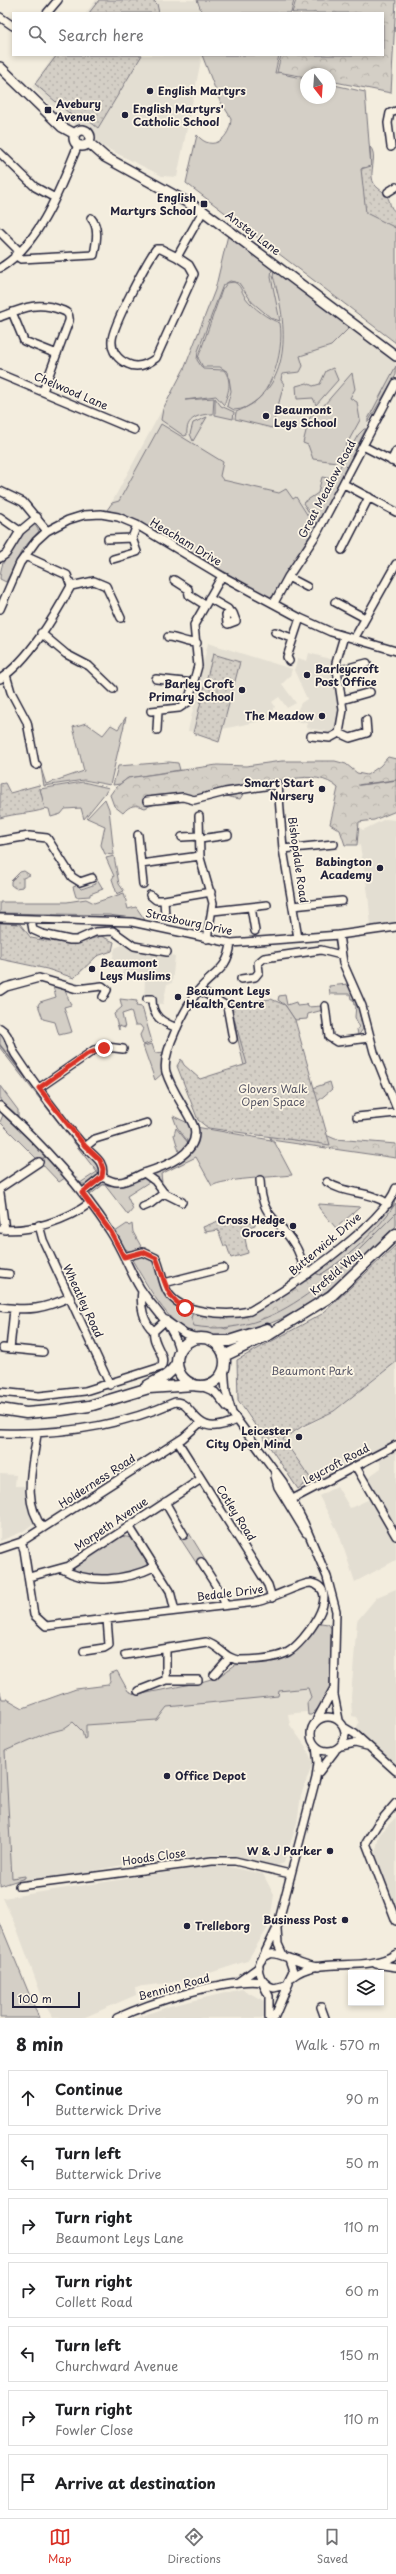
<!DOCTYPE html>
<meta charset="utf-8">
<style>
body{margin:0;font-family:"Playpen Sans",sans-serif;background:#f2f2f2;color:#202124}
.controls{position:absolute;right:12px;bottom:12px;display:grid;overflow:hidden;border-radius:0px;box-shadow:0 2px 6px #0003}
.controls button{width:36px;height:36px;display:grid;place-items:center;padding:0;border:0;border-bottom:1px solid #e0e0e0;background:#fff;color:#202124;font:20px sans-serif}
.compass{position:absolute;left:300px;top:68px;width:36px;height:36px;border-radius:50%;background:#fff;box-shadow:0 2px 6px #0003;rotate:163deg}
.scale{position:absolute;left:12px;bottom:10px;width:68px;box-sizing:border-box;padding-left:4px;border:2px solid #22223b;border-top:0;font-size:11px;line-height:14px;white-space:nowrap;color:#22223b;-webkit-text-stroke:3px #fcf5e5;paint-order:stroke}
.stop{position:absolute;width:12px;height:12px;margin:-9px;border:3px solid #d93025;border-radius:50%;background:#fff}
.stop.end{background:#d93025;border-color:#fff;box-shadow:0 1px 4px #0008}
.list{margin:0;padding:0;list-style:none}
h2{display:flex;justify-content:space-between;align-items:center;height:52px;margin:0;padding:0 16px;font-size:17px}
h2 small{font-size:13px;font-weight:400;color:#757577}
.list li{display:grid;grid-template-columns:26px 1fr auto;gap:12px;align-items:center;box-sizing:border-box;height:56px;margin:0 8px 8px;padding:0 8px;border:1px solid #e0e0e0;border-radius:0px}
.list b{display:block;font-size:15px;white-space:nowrap}
.list p{margin:0;font-size:13px;white-space:nowrap;color:#757577}
.list em{font-size:13px;font-style:normal;color:#757577}
.icon{flex:none;width:22px;height:22px;fill:none;stroke:currentColor;stroke-width:2;stroke-linecap:round;stroke-linejoin:round}
.map{position:relative;flex:none;width:396px;height:2018px;overflow:hidden}
.search{position:absolute;background:#fff;box-shadow:0 2px 6px #0003;left:12px;right:12px;top:12px;height:44px;display:flex;align-items:center;gap:10px;box-sizing:border-box;padding:0 14px;border-radius:0px;color:#757577;font-size:15px}
.sheet{height:500px;background:#fff}
nav{display:flex;justify-content:space-around;align-items:center;box-sizing:border-box;height:56px;border-top:1px solid #e0e0e0;background:#fff;font-size:11px;color:#757577}
nav a{display:grid;justify-items:center;gap:2px}
nav .on{color:#d93025}
.map>svg:first-child{display:block}
.built{fill:#e3ded2}
.green{fill:#d4cfc6;stroke:#7b7880}
.forest{fill:url(#forest-crowns);stroke:#7b7880}
.park{fill:url(#park-dots);stroke:#7b7880}
.lines{fill:none;stroke-linecap:round;stroke-linejoin:round}
.stream{stroke:#75727b;stroke-width:1.5}
.minor-casing{stroke:#22223b;stroke-width:10}
.major-casing{stroke:#22223b;stroke-width:12}
.highway-casing{stroke:#22223b;stroke-width:13}
.minor{stroke:#fcf5e5;stroke-width:7}
.major{stroke:#fcf5e5;stroke-width:9}
.highway{stroke:#fcf5e5;stroke-width:10}
.route{stroke:#d93025;stroke-width:5}
.poi-dot{fill:#22223b;stroke:#fcf5e5;stroke-width:1.5}
.labels{text-anchor:middle;stroke-width:3.5;stroke-linejoin:round;paint-order:stroke}
.poi-label{font-size:11px;font-weight:bold;fill:#22223b;stroke:#fcf5e5;text-anchor:start}
.street-label{font-size:11px;fill:#22223b;stroke:#fcf5e5}
.park-label{font-size:11px;fill:#575665;stroke:#fcf5e5}
</style>
<div class="map">
<svg width="396" height="2018" viewBox="0 0 396 2018">
<defs>
<pattern id="forest-crowns" width="20" height="18" patternUnits="userSpaceOnUse"><rect width="20" height="18" fill="#d4cfc6"/><path d="M2 6a3 3 0 1 1 6 0M12 15a3 3 0 1 1 6 0" fill="none" stroke="#b6b1ab"/></pattern>
<pattern id="park-dots" width="8" height="8" patternUnits="userSpaceOnUse"><rect width="8" height="8" fill="#d4cfc6"/><path d="M2 2h.1M6 6h.1" fill="none" stroke="#b6b1ab" stroke-width="1.8" stroke-linecap="round"/></pattern>
</defs>
<rect width="100%" height="100%" fill="#f3edde"/>
<filter id="ink" filterUnits="userSpaceOnUse"><feTurbulence type="fractalNoise" baseFrequency=".025" numOctaves="2"/><feDisplacementMap in="SourceGraphic" scale="8" xChannelSelector="R" yChannelSelector="G"/><feConvolveMatrix kernelMatrix="1 2 1 2 8 2 1 2 1" color-interpolation-filters="sRGB"/></filter>
<g filter="url(#ink)">
<path class="built" d="M96 0H196L201 13H86Z
M55 55H202L177 177 162 176 106 148 97 142 89 128 75 125 44 99 32 86Z
M228 235 396 363V371L314 525 175 539 111 504 185 367 215 290Z
M208 643 292 669 290 676 282 684 296 703 287 708 279 697 272 702 275 706 271 719 203 733 188 731Z
M309 653 333 660 339 713 335 732 332 734H326V731L306 728 307 723 292 721 301 703 307 699 294 670 298 658 307 661Z
M385 819 396 820V924L371 926 368 894 360 846 351 827 357 826 363 830Z
M125 944 175 956 172 983 167 984 163 1004 144 1003 145 978 121 976 124 967 111 966 115 948Z
M396 1362V1441L322 1480 320 1476 310 1482 285 1438 334 1411Z
M396 1450V1528L367 1478 381 1468 379 1459Z
M0 1474 16 1475 15 1486H24L27 1490 28 1510 34 1523 22 1532 0 1541Z
M337 1486 350 1508 370 1499 396 1543V1560L355 1582 339 1534 319 1496Z
M396 1589V1767L357 1731 356 1728 359 1723 356 1717 352 1716 351 1697 357 1621 377 1597Z
M313 1682 314 1711 288 1714 290 1725 306 1747 313 1763 301 1795 297 1823 284 1863 276 1866 230 1855H212L133 1863 76 1874 12 1882 0 1736 83 1718Z
M396 1817V1911L374 1861 379 1835Z
M207 1866H225L263 1874 274 1895 269 1926 247 1961 185 1981 135 1987 136 1995 83 2018H53L45 2005 17 1929 3 1898Z
M242 1989 264 2001 265 2018H136L170 2006Z"/>
<path class="green" d="M197 0H294L291 13H202Z
M202 55H279L275 73 284 72 287 75 306 79V98H330V84L365 92 371 167 362 168 392 226 396 228V343L186 183 197 135C213 154 231 137 231 118L219 99Z
M228 235 272 268 271 277 280 321 271 318 252 302 239 283 230 281 223 285 198 351 197 360 203 369 224 370C233 382 228 393 224 405L216 396 185 400 214 398 213 414C199 414 185 418 187 435L184 436 161 420 163 409 185 367 215 290Z
M274 270 350 327 331 346 300 356 303 366 300 372 282 374 281 380 284 384 272 428 235 419 236 412C294 389 288 325 273 276Z
M234 282C241 285 241 291 245 297 253 308 268 319 280 323 285 352 270 409 234 410L227 406 231 391 228 372 220 367H203L198 358 222 290 227 283Z
M396 366V375L368 422V419Z
M333 368 338 380 316 405 313 398 297 399 296 386 307 383 313 386 320 384 326 371Z
M352 373 355 389 350 398 357 402 360 420 337 462 313 459 308 445 303 443 309 419 315 411 317 413Z
M215 398 221 406 234 412 233 419 215 415Z
M207 417 193 441 190 434 193 423Z
M161 424 223 462 220 476 223 480 279 493 286 489 293 499 296 497 315 527 272 597 269 598 138 521 107 510 112 503 119 501Z
M364 429H366L317 525 303 503 318 493 322 477 333 479 358 435Z
M33 522 39 531 22 550 6 582 0 579C0 557 18 537 33 522Z
M126 717 110 785 84 780 44 786 41 768 46 784 84 771 73 727 86 723 103 735 111 725 118 729Z
M169 762 178 763 180 770 128 778 120 784 113 785 118 766Z
M83 782 109 788 84 819 81 808 65 809 61 814 51 817 49 809 44 808 40 789Z
M105 799 109 809 114 855 105 854 101 845 105 826 87 818Z
M114 856 119 884 124 891 117 894 112 879 114 876 106 858Z
M93 872 103 889 90 894V896L76 897 73 887 76 886 75 882 81 889 96 884Z
M124 893 128 909 136 907 145 920 109 915 0 913V902H67L86 899 94 903Z
M52 983 64 988 71 1005 64 1007 72 1032 59 1035 55 1022 43 1019 38 1005 40 1002 56 997Z
M348 984 358 1006 363 1029 358 1036H350L358 1035 357 1029 359 1028 355 1017 356 1005H354L353 999H351L350 994H330L329 986Z
M285 995 287 1005 296 1002 297 1006 307 1005V1003L308 1007 322 1006 323 1010 308 1014 307 1019 295 1020 285 1005 278 1000 279 996Z
M120 999 137 1001 136 1006 142 1007 152 1042 143 1045 140 1035 143 1029 140 1025H135L131 1011 122 1014 125 1028 119 1026V1030L114 1014 122 1007Z
M0 1033 100 1166 98 1176C93 1180 87 1187 80 1183L97 1172 0 1048Z
M152 1044 155 1053 165 1052 163 1073 155 1080 143 1046Z
M0 1086 18 1110V1116L0 1100Z
M3 1115 46 1155 39 1161 0 1122Z
M173 1116 190 1124 191 1134 188 1142 177 1127Z
M196 1127 271 1140 275 1143 292 1175C275 1177 221 1179 212 1186L196 1157 161 1174 162 1182 159 1184 150 1174 191 1151Z
M176 1128 189 1144 180 1155 174 1135Z
M46 1156 65 1178 59 1182 40 1162Z
M142 1179 146 1178 149 1182 127 1196 133 1209 128 1215 104 1184 90 1195C96 1179 109 1187 120 1186 128 1185 135 1181 142 1179Z
M396 1195C396 1220 341 1262 320 1275L315 1273 390 1208Z
M319 1204 360 1207 336 1228 319 1208Z
M396 1213V1226C354 1272 309 1314 248 1331 228 1337 205 1339 186 1330 165 1319 143 1278 131 1258L139 1254 154 1260C163 1283 167 1305 193 1313L191 1318 226 1329 317 1286 337 1272Z
M127 1224 129 1226 132 1224 133 1232 142 1248 129 1251 124 1248 115 1232Z
M189 1533 205 1559 197 1564 180 1538Z
M120 1536 133 1538 147 1563 146 1568C122 1578 97 1578 72 1570Z
M321 1623 328 1624 333 1630 329 1694 325 1702 311 1715H308L307 1703 311 1697 308 1688 279 1691 278 1696 167 1707 157 1720 86 1725V1738L84 1739 82 1731 73 1722 63 1729 44 1734 5 1751 12 1878 25 1876V1878L0 1886V1692L2 1699H7L23 1708 76 1689 108 1685 110 1682 109 1674 117 1671 128 1691 137 1695 201 1682 218 1677 235 1665 263 1662 296 1651 316 1624Z
M0 1923 39 2018H0Z"/>
<path class="forest" d="M296 0H396L391 93 330 81V74H306V77L277 72 281 55H383V13H292Z
M388 757 396 759V811L374 820 359 822 357 845H345L340 830 330 824 338 788C315 766 272 784 245 791L240 799C231 798 223 794 216 794 200 794 158 801 145 808 135 804 130 805 123 813L114 806 110 795 115 788 128 778 217 765 246 766 282 761H335L346 764 357 773 367 775 380 766Z
M233 1005 310 1089 330 1082 332 1089 317 1102 326 1135 335 1139 396 1144V1158L271 1140 245 1070 231 1010Z
M396 1203V1213C342 1266 278 1341 194 1326L191 1318 193 1313 246 1316 264 1307 315 1273 320 1275C349 1257 377 1231 396 1203Z"/>
<path class="park" d="M99 0H153L157 4 159 13H89Z
M57 55H142L98 128 85 118 76 119 35 84Z
M370 147C377 153 371 169 372 177 373 188 382 189 387 196 391 202 389 208 396 212V228L366 213 361 169 371 166Z
M213 654 240 662 219 742 193 733Z
M5 783 10 793 39 785 45 809C30 814 15 813 0 818V784Z
M24 871 30 875 23 878V887L15 888 11 885V881L20 872Z
M0 923 20 924 31 938C58 943 75 945 101 936L114 942 112 951 97 956 74 978 47 969 0 959Z
M271 999 285 1005 295 1020 330 1145 208 1128 198 1120 177 1066 181 1059 184 1065 200 1079 247 1064 230 1004Z
M226 1218 228 1221 240 1220 255 1223V1225L243 1229 248 1253 231 1258 227 1246H224L218 1230 205 1232 203 1227Z
M396 1245V1362L334 1411 303 1426 283 1439 311 1479 298 1489 238 1400 237 1360 322 1314Z"/>
<g class="lines">
<path class="stream" d="M359 785 396 780
M0 1045 80 1147"/>
<g class="minor-casing">
<path id="minor" d="M47 13 58 0
M0 17 13 26
M391 147 388 123 390 113 396 111
M0 153 35 187 55 198
M388 192 396 187
M0 232 19 251
M15 255 21 259 94 255C96 243 100 228 91 218
M177 257 161 249H156C146 263 113 325 112 340 111 351 118 360 128 364 138 369 148 364 156 358L194 274 189 265 177 257 203 211
M0 268C41 243 61 186 78 145
M12 312 24 341 57 354
M0 317C23 308 37 301 61 310 67 312 70 314 69 321L43 391
M0 374 134 430
M363 446 396 463
M391 461 396 451
M344 484 396 512
M0 491 23 502 47 531
M0 517 20 531
M108 539 132 538
M342 550 369 497
M0 558 6 554 20 531 37 517
M113 559 137 552 132 538 137 525
M288 577 307 587
M174 580 188 589 189 595 205 605
M71 586 94 581 106 586 121 618
M209 598 228 609 230 613
M335 602 365 618
M274 603 288 577 316 535 396 383
M0 609 20 563 36 541 47 531 68 520 84 515 101 514 118 517 137 525 222 576 300 618 331 632 396 651
M227 623 226 615 233 613 236 621 228 624
M275 632 292 638
M41 633 66 654 89 666 113 689
M168 637C179 638 185 643 197 643
M354 639 396 564
M289 661 287 657 300 618
M337 671 367 663
M6 675 11 692 27 722 35 764 37 765
M0 679C29 660 54 617 71 586L67 575 25 556
M156 679 194 683
M342 700 370 692
M151 711 179 708 188 702 198 666 194 625 222 576
M157 730 158 711
M339 733 350 738 367 733 366 720
M311 736 330 738 339 733 343 710 336 663 344 636
M147 801 183 797 194 800 225 792 278 784 283 849 298 938
M199 816 200 858 213 903 207 939
M138 835 143 884
M182 837 200 836
M200 839 228 835
M0 841 29 836 47 838 72 877 80 882 92 878
M283 849 334 844
M141 864 200 856
M150 895 156 900H164L165 917
M164 900 211 892
M293 906 342 901
M251 907 255 931
M213 911 267 905
M0 918 132 922 231 943 339 935 396 927
M31 919 33 930 42 934 70 940H77L95 932 113 931 134 946 167 952
M339 935 343 963 362 1006 374 1052 396 1107
M241 979 255 977 259 972 258 963 264 958 321 950 341 955
M199 990 227 1006 233 1039
M0 991 6 987 39 978 77 989 102 986 107 990 103 997
M147 999H152C152 1017 162 1022 177 1028
M325 1006 329 1037 337 1042 369 1038
M0 1028C10 1034 10 1046 15 1054 36 1086 58 1116 83 1145 93 1156 106 1161 102 1177
M39 1088 94 1050 107 1047 123 1049
M0 1106C42 1144 79 1184 110 1231 122 1249 129 1270 140 1288 154 1310 174 1325 179 1351
M357 1117 396 1113
M85 1147 95 1139 147 1123
M144 1173 155 1181 164 1193 182 1202
M260 1180C262 1220 276 1215 294 1244 301 1253 301 1265 308 1274
M327 1182C345 1195 369 1190 388 1204
M0 1188 39 1162
M0 1193 5 1230
M82 1193 102 1177C107 1179 112 1182 117 1182 126 1183 136 1176 144 1173 163 1167 201 1154 194 1127 186 1108 172 1092 166 1072 161 1053 186 1007 198 991 213 972 228 971 231 943
M143 1207 150 1204 164 1193
M39 1225 43 1240 110 1385
M0 1229C29 1233 67 1220 90 1203
M124 1257 143 1252 156 1258C161 1269 162 1281 167 1291 179 1314 228 1316 250 1311 287 1290 382 1226 396 1188
M0 1273 9 1274
M164 1283 223 1268
M0 1307C30 1311 43 1309 70 1297
M168 1322 185 1334 198 1338
M154 1331 166 1320
M3 1348 43 1352
M10 1349 14 1309
M224 1366 226 1392 232 1413 283 1482 304 1523 327 1577 336 1611 334 1695 339 1720
M201 1386 215 1392 228 1408
M0 1392 39 1396 85 1391 161 1367C168 1356 151 1343 154 1331 143 1323 140 1304 142 1291
M0 1433C61 1435 118 1427 175 1402 196 1402 192 1441 236 1420
M37 1434C33 1466 21 1501 43 1528
M178 1442 268 1585 272 1598
M356 1467 396 1536
M275 1476 278 1487 306 1533
M165 1502 184 1535
M287 1502 396 1445
M129 1526 170 1591 175 1611
M21 1542 24 1550 34 1615 46 1626 256 1602C269 1600 303 1582 311 1583 345 1590 303 1644 288 1652 275 1659 255 1660 240 1660 226 1660 219 1645 206 1642L125 1655
M0 1549 21 1542 183 1438 200 1423
M201 1562 222 1595 225 1605
M62 1569C89 1585 127 1580 154 1567
M29 1577 69 1566 201 1479
M166 1650V1680
M84 1651 104 1648 109 1645 107 1619
M214 1675 229 1658
M138 1691 166 1680H198
M311 1734a17 17 0 1 1 34 0a17 17 0 1 1-34 0Z
M317 1719 333 1690
M345 1728 355 1734 396 1771
M341 1746 355 1743 367 1746
M319 1772 335 1751
M396 1803 377 1825 366 1843 396 1921
M19 1886 212 1861H235L290 1874
M277 1930 278 1944 283 1955
M289 1959 293 1971 286 1985 274 1988C258 1984 251 1961 270 1954 279 1951 302 1966 318 1967
M261 1961 277 1928 316 1778 318 1763 316 1746
M376 1964 396 1967
M292 1977C318 1955 365 1974 396 1954
M238 1982 259 1967
M263 1984 269 1996V2018
M321 2007 325 2018
M117 2018C149 2003 229 1977 262 1982
M274 2018 289 1983"/>
</g>
<g class="major-casing">
<path id="major" d="M0 67 62 127 75 134
M74 138a8 8 0 1 1 16 0a8 8 0 1 1-16 0Z
M89 143 105 157 203 211 396 356"/>
</g>
<g class="highway-casing">
<path id="highway" d="M177 1362a24 24 0 1 1 48 0a24 24 0 1 1-48 0Z
M212 1341H229L267 1329
M224 1356 270 1334 331 1296 396 1234
M147 1386C159 1379 170 1376 177 1363
M0 1409 26 1413 62 1410 89 1406 149 1388 194 1385"/>
</g>
<use href="#minor" class="minor"/>
<use href="#major" class="major"/>
<use href="#highway" class="highway"/>
</g>
</g>
<g class="lines" filter="url(#ink)">
<path class="route" d="M104 1048 87 1054 39 1088 85 1146 100 1160 103 1169 102 1177 82 1193 111 1232 124 1257 143 1252 156 1258C165 1278 164 1296 185 1308"/>
</g>
<g class="poi-dot">
<circle cx="150" cy="91" r="4"/>
<rect x="44" y="106" width="8" height="8" rx="2"/>
<circle cx="125" cy="115" r="4"/>
<rect x="200" y="200" width="8" height="8" rx="2"/>
<circle cx="266" cy="416" r="4"/>
<circle cx="307" cy="675" r="4"/>
<circle cx="242" cy="690" r="4"/>
<circle cx="322" cy="716" r="4"/>
<circle cx="322" cy="789" r="4"/>
<circle cx="380" cy="868" r="4"/>
<circle cx="92" cy="969" r="4"/>
<circle cx="178" cy="997" r="4"/>
<circle cx="293" cy="1226" r="4"/>
<circle cx="299" cy="1437" r="4"/>
<circle cx="167" cy="1776" r="4"/>
<circle cx="330" cy="1851" r="4"/>
<circle cx="345" cy="1920" r="4"/>
<circle cx="187" cy="1926" r="4"/>
</g>
<g class="labels">
<g class="poi-label">
<text x="158" y="95">English Martyrs</text>
<text x="56" y="108">Avebury<tspan x="56" dy="13">Avenue</tspan></text>
<text x="133" y="113">English Martyrs'<tspan x="133" dy="13">Catholic School</tspan></text>
<text x="196" y="202" text-anchor="end">English<tspan x="196" dy="13">Martyrs School</tspan></text>
<text x="274" y="414">Beaumont<tspan x="274" dy="13">Leys School</tspan></text>
<text x="315" y="673">Barleycroft<tspan x="315" dy="13">Post Office</tspan></text>
<text x="234" y="688" text-anchor="end">Barley Croft<tspan x="234" dy="13">Primary School</tspan></text>
<text x="314" y="720" text-anchor="end">The Meadow</text>
<text x="314" y="787" text-anchor="end">Smart Start<tspan x="314" dy="13">Nursery</tspan></text>
<text x="372" y="866" text-anchor="end">Babington<tspan x="372" dy="13">Academy</tspan></text>
<text x="100" y="967">Beaumont<tspan x="100" dy="13">Leys Muslims</tspan></text>
<text x="186" y="995">Beaumont Leys<tspan x="186" dy="13">Health Centre</tspan></text>
<text x="285" y="1224" text-anchor="end">Cross Hedge<tspan x="285" dy="13">Grocers</tspan></text>
<text x="291" y="1435" text-anchor="end">Leicester<tspan x="291" dy="13">City Open Mind</tspan></text>
<text x="175" y="1780">Office Depot</text>
<text x="322" y="1855" text-anchor="end">W &amp; J Parker</text>
<text x="337" y="1924" text-anchor="end">Business Post</text>
<text x="195" y="1930">Trelleborg</text>
</g>
<g class="street-label">
<text transform="translate(253 233) rotate(37)" y="4">Anstey Lane</text>
<text transform="translate(71 391) rotate(23)" y="4">Chelwood Lane</text>
<text transform="translate(327 489) rotate(-62)" y="4">Great Meadow Road</text>
<text transform="translate(186 542) rotate(31)" y="4">Heacham Drive</text>
<text transform="translate(298 860) rotate(82)" y="4">Bishopdale Road</text>
<text transform="translate(189 922) rotate(12)" y="4">Strasbourg Drive</text>
<text transform="translate(325 1244) rotate(-40)" y="4">Butterwick Drive</text>
<text transform="translate(336 1272) rotate(-41)" y="4">Krefeld Way</text>
<text transform="translate(83 1301) rotate(65)" y="4">Wheatley Road</text>
<text transform="translate(336 1464) rotate(-28)" y="4">Leycroft Road</text>
<text transform="translate(97 1481) rotate(-33)" y="4">Holderness Road</text>
<text transform="translate(236 1513) rotate(58)" y="4">Cotley Road</text>
<text transform="translate(111 1524) rotate(-34)" y="4">Morpeth Avenue</text>
<text transform="translate(230 1593) rotate(-7)" y="4">Bedale Drive</text>
<text transform="translate(154 1857) rotate(-8)" y="4">Hoods Close</text>
<text transform="translate(174 1987) rotate(-15)" y="4">Bennion Road</text>
</g>
<g class="park-label">
<text x="273" y="1093">Glovers Walk<tspan x="273" dy="13">Open Space</tspan></text>
<text x="312" y="1375">Beaumont Park</text>
</g>
</g>
</svg>
<div class="controls">
<button><svg class="icon" aria-label="layers" viewBox="0 0 24 24"><path d="M12 4l9 5-9 5-9-5zM3 14l9 5 9-5"/></svg></button>
</div>
<svg class="compass" viewBox="-18 -18 36 36"><path d="M0-13l5 13h-10z" fill="#e53935"/><path d="M0 13l5-13h-10z" fill="#757577"/></svg>
<div class="scale">100 m</div>
<div class="stop" style="left:185px;top:1308px"></div>
<div class="stop end" style="left:104px;top:1048px"></div>
<div class="search"><svg class="icon" aria-label="search" viewBox="0 0 24 24"><circle cx="10" cy="10" r="6"/><path d="M15 15l6 6"/></svg>Search here</div>
</div>
<section class="sheet">
<h2>8 min<small>Walk · 570 m</small></h2>
<ul class="list">
<li><svg class="icon" aria-label="ahead" viewBox="0 0 24 24"><path d="M12 20V5M6 11l6-6 6 6"/></svg><div><b>Continue</b><p>Butterwick Drive</p></div><em>90 m</em></li>
<li><svg class="icon" aria-label="left" viewBox="0 0 24 24"><path d="M17 20v-9H6M10 6l-5 5 5 5"/></svg><div><b>Turn left</b><p>Butterwick Drive</p></div><em>50 m</em></li>
<li><svg class="icon" aria-label="right" viewBox="0 0 24 24"><path d="M7 20v-9h11M14 6l5 5-5 5"/></svg><div><b>Turn right</b><p>Beaumont Leys Lane</p></div><em>110 m</em></li>
<li><svg class="icon" aria-label="right" viewBox="0 0 24 24"><path d="M7 20v-9h11M14 6l5 5-5 5"/></svg><div><b>Turn right</b><p>Collett Road</p></div><em>60 m</em></li>
<li><svg class="icon" aria-label="left" viewBox="0 0 24 24"><path d="M17 20v-9H6M10 6l-5 5 5 5"/></svg><div><b>Turn left</b><p>Churchward Avenue</p></div><em>150 m</em></li>
<li><svg class="icon" aria-label="right" viewBox="0 0 24 24"><path d="M7 20v-9h11M14 6l5 5-5 5"/></svg><div><b>Turn right</b><p>Fowler Close</p></div><em>110 m</em></li>
<li><svg class="icon" aria-label="arrive" viewBox="0 0 24 24"><path d="M6 21V4h12l-3 4 3 4H6"/></svg><div><b>Arrive at destination</b></div></li>
</ul>
</section>
<nav>
<a class="on"><svg class="icon" aria-label="map" viewBox="0 0 24 24"><path d="M3 6l6-2 6 2 6-2v14l-6 2-6-2-6 2zM9 4v14M15 6v14"/></svg>Map</a>
<a><svg class="icon" aria-label="directions" viewBox="0 0 24 24"><path d="M12 3l9 9-9 9-9-9zM9 14v-3h6M13 9l2 2-2 2"/></svg>Directions</a>
<a><svg class="icon" aria-label="saved" viewBox="0 0 24 24"><path d="M7 4h10v16l-5-4-5 4z"/></svg>Saved</a>
</nav>
